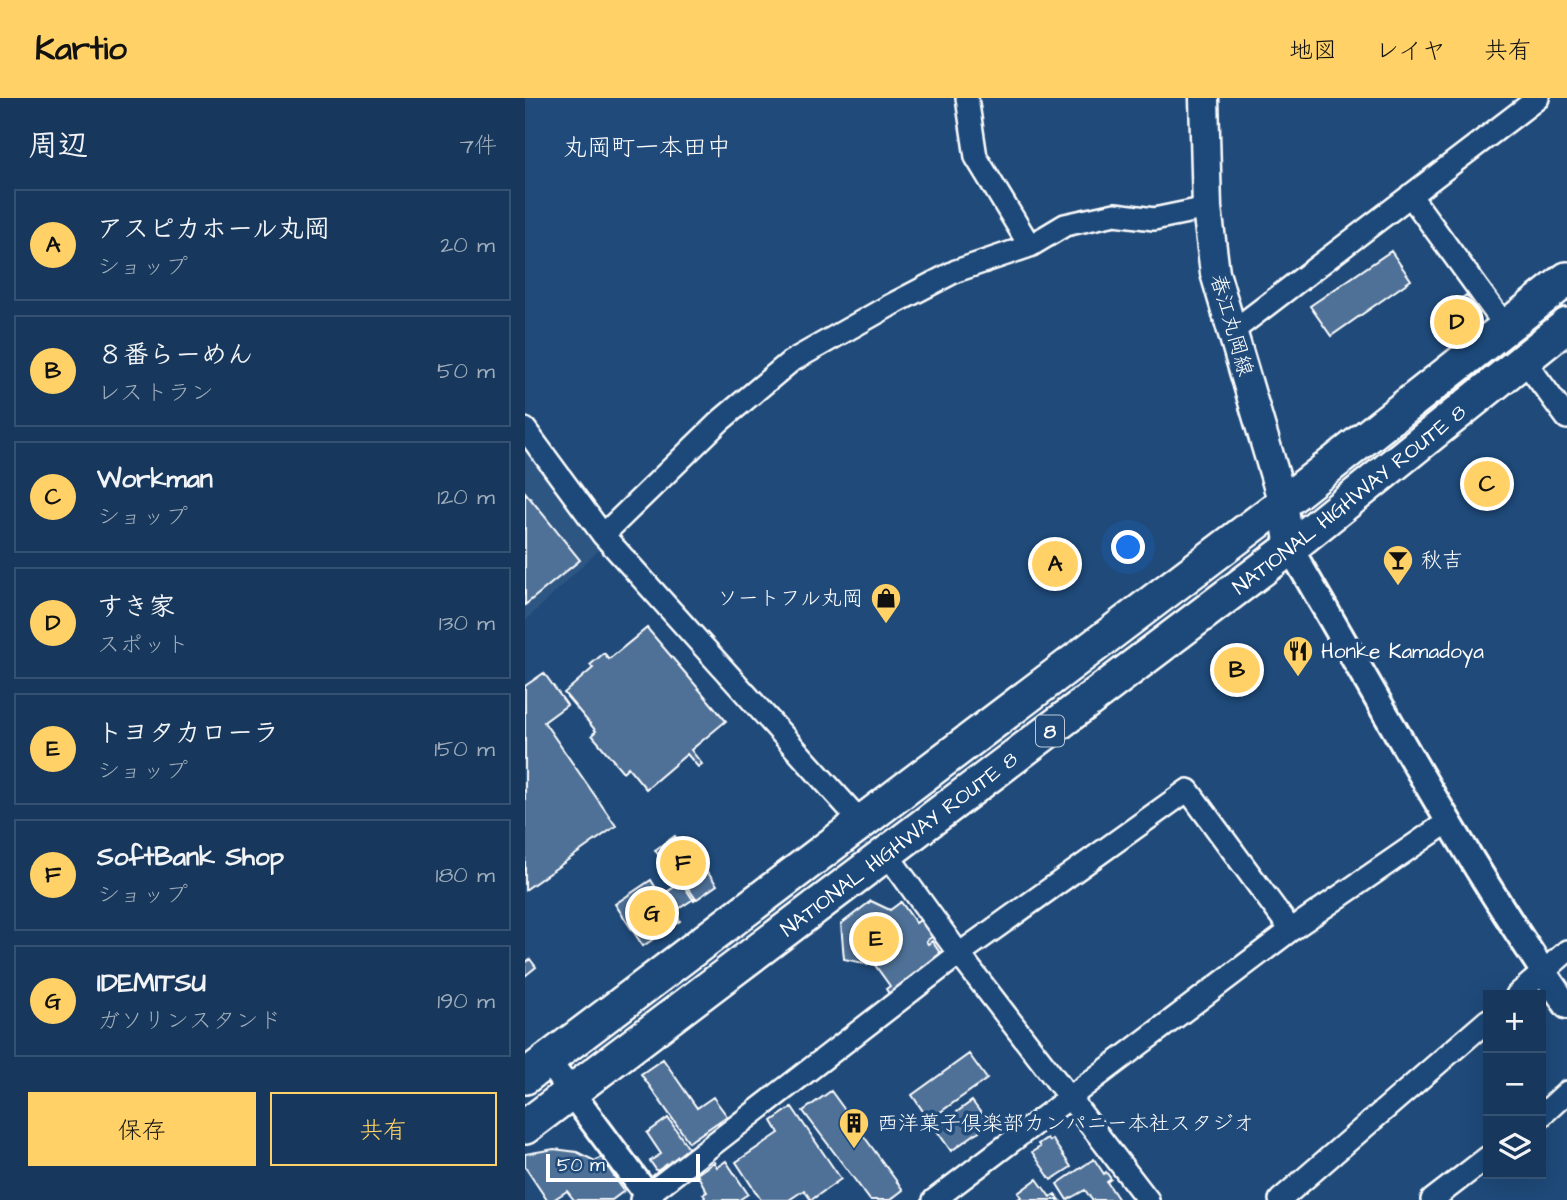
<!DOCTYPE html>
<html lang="ja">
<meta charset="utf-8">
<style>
body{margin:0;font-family:"Architects Daughter","Klee One",sans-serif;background:#244365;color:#f1f3f6}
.controls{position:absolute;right:21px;bottom:21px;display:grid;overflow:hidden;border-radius:0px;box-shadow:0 7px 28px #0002}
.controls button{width:63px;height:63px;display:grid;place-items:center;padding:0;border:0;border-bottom:2px solid #365272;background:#17385c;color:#f1f3f6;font:35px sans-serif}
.scale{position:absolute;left:21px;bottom:18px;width:154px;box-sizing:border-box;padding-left:7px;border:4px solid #fff;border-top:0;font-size:19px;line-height:24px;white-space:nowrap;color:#fff;-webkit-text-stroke:5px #1f4a7a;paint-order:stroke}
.you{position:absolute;left:604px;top:450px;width:24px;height:24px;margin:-18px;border:5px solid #fff;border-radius:50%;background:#1a73e8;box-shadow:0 0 0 10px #1a73e833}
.badge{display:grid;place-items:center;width:46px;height:46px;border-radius:50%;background:#ffd166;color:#111;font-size:23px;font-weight:700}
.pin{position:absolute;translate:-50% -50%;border:4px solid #fff;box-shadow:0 2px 7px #0006}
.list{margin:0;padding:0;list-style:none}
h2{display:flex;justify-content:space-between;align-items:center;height:91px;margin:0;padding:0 28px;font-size:30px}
h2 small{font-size:23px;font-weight:400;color:#9eacbb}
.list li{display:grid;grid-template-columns:46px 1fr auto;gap:21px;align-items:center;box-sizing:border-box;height:112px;margin:0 14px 14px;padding:0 14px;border:2px solid #365272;border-radius:0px}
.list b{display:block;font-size:26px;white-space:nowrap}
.list p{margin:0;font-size:23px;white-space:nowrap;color:#9eacbb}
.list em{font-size:23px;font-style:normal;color:#9eacbb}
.actions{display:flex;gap:14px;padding:21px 28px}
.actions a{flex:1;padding:16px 0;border:2px solid #ffd166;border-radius:0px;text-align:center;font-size:24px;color:#ffd166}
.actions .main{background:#ffd166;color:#111}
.icon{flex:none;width:38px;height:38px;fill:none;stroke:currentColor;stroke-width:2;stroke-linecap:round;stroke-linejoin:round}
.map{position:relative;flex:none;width:1042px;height:1102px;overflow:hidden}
header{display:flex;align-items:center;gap:42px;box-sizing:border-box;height:98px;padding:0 35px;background:#ffd166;color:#111}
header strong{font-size:33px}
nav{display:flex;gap:38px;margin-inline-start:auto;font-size:24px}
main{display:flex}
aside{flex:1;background:#17385c}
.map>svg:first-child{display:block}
.built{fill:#2e5683}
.building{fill:#507197;stroke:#fff;stroke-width:2}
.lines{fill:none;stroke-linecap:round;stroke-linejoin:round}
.minor-casing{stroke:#fff;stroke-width:26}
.tertiary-casing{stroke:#fff;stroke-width:30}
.secondary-casing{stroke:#fff;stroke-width:33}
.trunk-casing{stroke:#fff;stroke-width:38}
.minor{stroke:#1f4a7a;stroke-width:21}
.tertiary{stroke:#1f4a7a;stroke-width:24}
.secondary{stroke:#1f4a7a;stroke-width:28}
.trunk{stroke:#1f4a7a;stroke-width:33}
.labels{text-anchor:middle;stroke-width:7;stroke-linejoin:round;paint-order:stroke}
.shield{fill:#1f4a7a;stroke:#bcc9d7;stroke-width:2}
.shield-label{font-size:19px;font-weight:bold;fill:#fff}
.street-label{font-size:21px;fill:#fff;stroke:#1f4a7a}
.poi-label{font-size:21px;fill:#fff;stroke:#1f4a7a;text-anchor:start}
.quarter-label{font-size:24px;fill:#fff;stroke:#1f4a7a}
</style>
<header>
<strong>Kartio</strong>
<nav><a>地図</a><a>レイヤ</a><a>共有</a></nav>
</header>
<main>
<aside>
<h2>周辺<small>7件</small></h2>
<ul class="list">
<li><span class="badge">A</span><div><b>アスピカホール丸岡</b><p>ショップ</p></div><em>20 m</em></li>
<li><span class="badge">B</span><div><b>８番らーめん</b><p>レストラン</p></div><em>50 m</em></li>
<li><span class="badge">C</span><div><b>Workman</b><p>ショップ</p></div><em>120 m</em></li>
<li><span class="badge">D</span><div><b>すき家</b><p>スポット</p></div><em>130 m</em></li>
<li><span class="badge">E</span><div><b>トヨタカローラ</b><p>ショップ</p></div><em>150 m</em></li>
<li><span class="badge">F</span><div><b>SoftBank Shop</b><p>ショップ</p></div><em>180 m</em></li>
<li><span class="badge">G</span><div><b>IDEMITSU</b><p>ガソリンスタンド</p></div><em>190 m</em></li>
</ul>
<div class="actions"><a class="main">保存</a><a>共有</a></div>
</aside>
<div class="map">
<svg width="1042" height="1102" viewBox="0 0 1042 1102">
<rect width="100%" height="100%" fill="#1f4a7a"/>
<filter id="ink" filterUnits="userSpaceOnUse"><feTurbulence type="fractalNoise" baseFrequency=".0143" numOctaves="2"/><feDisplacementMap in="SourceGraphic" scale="14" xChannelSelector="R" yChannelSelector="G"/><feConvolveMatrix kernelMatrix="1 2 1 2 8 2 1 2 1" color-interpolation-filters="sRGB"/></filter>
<g filter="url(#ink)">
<path class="built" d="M0 346 76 450 0 523Z"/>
<path class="building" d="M866 153 886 182 806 238 785 208Z
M941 197 955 215 930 234 916 215Z
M0 394 55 462 0 507Z
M122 530 201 623 166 652 177 666 173 669 162 656 121 691 103 669 98 674 67 637 71 633 39 595 68 570 65 567 79 555 84 561Z
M19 575 42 607 19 624 91 728 0 792V588Z
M150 738 165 760 169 757 192 787 169 803 149 773 146 776 130 752Z
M126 782 136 798 158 783 170 800 149 814 155 823 118 848 90 806Z
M346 803 365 812 376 804 391 825 398 820 410 837 401 843 403 846 407 843 419 861 366 899 361 891 365 888 347 863 343 866 319 861 316 826Z
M5 861 11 869 0 878V865Z
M444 956 462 981 404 1022 387 997Z
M138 961 172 1010 188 999 202 1018 164 1044 116 976Z
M306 993 378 1092 365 1102H345L278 1013Z
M447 1003 464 1026 426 1053 410 1030Z
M267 1009 316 1081 286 1102 279 1092 264 1102H236L211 1064 254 1035 247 1023Z
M143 1020 164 1051 132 1073 125 1063 136 1056 122 1035Z
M522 1040 524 1043 527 1041 546 1069 526 1082 507 1054 515 1049 513 1046Z
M29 1051 52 1054 70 1063 76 1059 99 1093 87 1102H49L42 1093 28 1102H22L0 1069V1056Z
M569 1061 579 1076 581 1074 586 1081 582 1084 594 1102H567L560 1092 542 1102 532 1086Z
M201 1063 223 1096 214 1102H178L180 1099 178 1096 182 1094 172 1076 189 1064 192 1069Z
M512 1081 525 1099 530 1096 535 1102H492L496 1099 493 1095Z"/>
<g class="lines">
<g class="minor-casing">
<path id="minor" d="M442 0 451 59 505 148
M885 97 981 229
M708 233 1013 0
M999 262 1042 320
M0 331 78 437 337 725
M78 437 195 323 265 264 364 208 431 173 505 148 540 127 590 116 629 121 682 110
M362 756 434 856 623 1102
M992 897 1042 853
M1016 1018 1042 994
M116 1102 434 856 663 692 766 832
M409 1102 766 832 924 723
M755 1102 963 922
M907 1102 963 1059"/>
</g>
<g class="tertiary-casing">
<path id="tertiary" d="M765 450C855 604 940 762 1042 908
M22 962 126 1102"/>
</g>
<g class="secondary-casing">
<path id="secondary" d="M679 0 682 110 690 175 758 405 765 450"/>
</g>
<g class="trunk-casing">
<g id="trunk">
<path d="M0 979 758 405 1042 181"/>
<path id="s1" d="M0 1029 765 450 1042 227"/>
</g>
</g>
<use href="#minor" class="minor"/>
<use href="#tertiary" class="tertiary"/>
<use href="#secondary" class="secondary"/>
<use href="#trunk" class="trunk"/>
</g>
</g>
<defs>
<g id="bar-pin" transform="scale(1.575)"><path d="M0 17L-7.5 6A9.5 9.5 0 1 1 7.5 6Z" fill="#ffd166" stroke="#1f4a7a"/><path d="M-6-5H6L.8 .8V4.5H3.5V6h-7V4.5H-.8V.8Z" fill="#111"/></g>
<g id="shop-pin" transform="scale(1.575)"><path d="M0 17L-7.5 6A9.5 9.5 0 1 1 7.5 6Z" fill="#ffd166" stroke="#1f4a7a"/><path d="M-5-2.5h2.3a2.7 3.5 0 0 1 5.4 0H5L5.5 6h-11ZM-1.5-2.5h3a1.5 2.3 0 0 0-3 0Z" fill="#111"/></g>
<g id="restaurant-pin" transform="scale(1.575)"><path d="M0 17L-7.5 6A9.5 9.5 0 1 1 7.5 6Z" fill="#ffd166" stroke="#1f4a7a"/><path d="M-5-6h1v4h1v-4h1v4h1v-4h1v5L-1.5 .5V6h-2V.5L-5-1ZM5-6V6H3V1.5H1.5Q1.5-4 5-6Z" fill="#111"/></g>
<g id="building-pin" transform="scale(1.575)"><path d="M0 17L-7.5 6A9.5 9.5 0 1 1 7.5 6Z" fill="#ffd166" stroke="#1f4a7a"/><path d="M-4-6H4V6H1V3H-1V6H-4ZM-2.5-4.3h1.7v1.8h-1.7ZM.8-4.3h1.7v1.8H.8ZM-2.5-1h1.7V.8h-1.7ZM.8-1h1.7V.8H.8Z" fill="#111"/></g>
</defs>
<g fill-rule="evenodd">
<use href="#bar-pin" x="873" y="462"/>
<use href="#shop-pin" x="361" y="500"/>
<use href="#restaurant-pin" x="773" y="553"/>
<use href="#building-pin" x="329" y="1025"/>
</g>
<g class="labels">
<rect class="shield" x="511" y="617.5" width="28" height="31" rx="5"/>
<g class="shield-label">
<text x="525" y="640">8</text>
</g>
<g class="street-label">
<text transform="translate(707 227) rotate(74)" y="7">春江丸岡線</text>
<text dy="7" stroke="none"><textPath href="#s1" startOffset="1036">NATIONAL HIGHWAY ROUTE 8</textPath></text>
<text dy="7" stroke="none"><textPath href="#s1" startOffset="469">NATIONAL HIGHWAY ROUTE 8</textPath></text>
</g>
<g class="poi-label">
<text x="896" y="469">秋吉</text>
<text x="338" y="507" text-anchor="end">ソートフル丸岡</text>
<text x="796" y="560">Honke Kamadoya</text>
<text x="352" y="1032">西洋菓子倶楽部カンパニー本社スタジオ</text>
</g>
<g class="quarter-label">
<text x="122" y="57">丸岡町一本田中</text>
</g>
</g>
</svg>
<div class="controls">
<button>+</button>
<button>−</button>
<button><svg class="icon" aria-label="layers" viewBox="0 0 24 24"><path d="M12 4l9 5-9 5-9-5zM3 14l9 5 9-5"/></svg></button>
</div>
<div class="scale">50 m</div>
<div class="you"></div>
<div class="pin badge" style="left:530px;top:466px">A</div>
<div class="pin badge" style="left:712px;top:572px">B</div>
<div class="pin badge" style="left:962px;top:386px">C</div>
<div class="pin badge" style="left:932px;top:224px">D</div>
<div class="pin badge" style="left:351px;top:841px">E</div>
<div class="pin badge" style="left:158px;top:765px">F</div>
<div class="pin badge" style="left:127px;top:815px">G</div>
</div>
</main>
